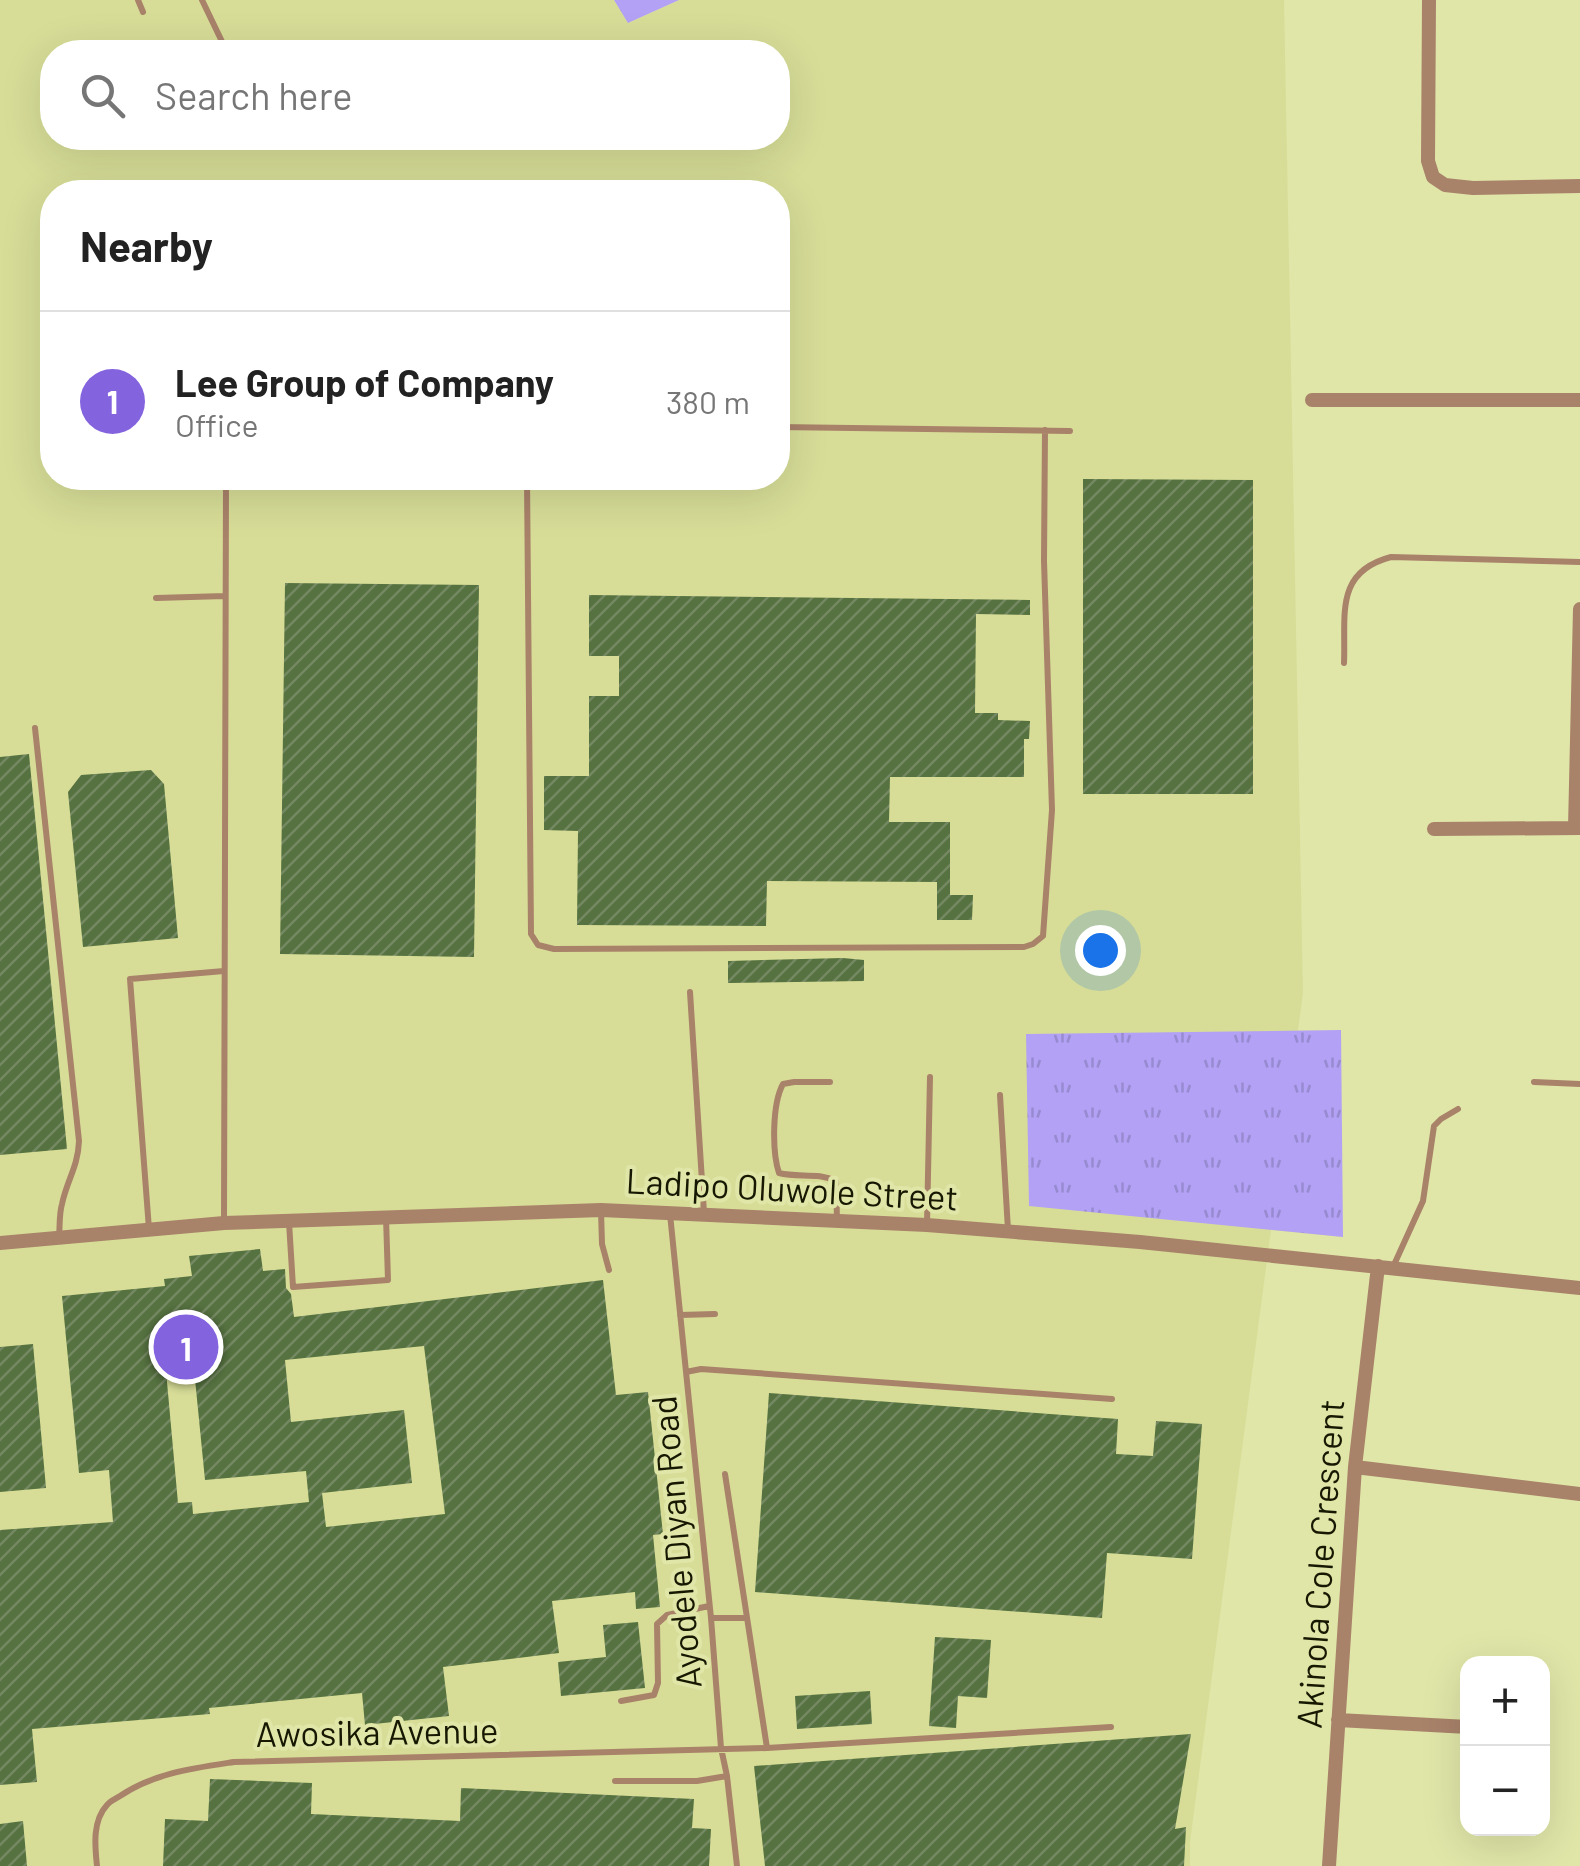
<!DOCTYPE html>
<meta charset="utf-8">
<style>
body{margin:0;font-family:Barlow,sans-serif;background:#f6f6f6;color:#222}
.controls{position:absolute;right:30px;bottom:30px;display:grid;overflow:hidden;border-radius:20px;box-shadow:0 10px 40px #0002}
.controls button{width:90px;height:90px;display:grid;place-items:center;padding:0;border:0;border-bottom:2px solid #e0e0e0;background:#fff;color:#222;font:50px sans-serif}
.you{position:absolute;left:1100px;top:950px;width:35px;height:35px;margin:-25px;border:8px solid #fff;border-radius:50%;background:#1a73e8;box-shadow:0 0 0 15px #1a73e833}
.badge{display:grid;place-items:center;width:65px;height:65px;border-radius:50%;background:#8463de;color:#fff;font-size:32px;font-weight:700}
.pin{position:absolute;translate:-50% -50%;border:5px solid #fff;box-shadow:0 2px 10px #0006}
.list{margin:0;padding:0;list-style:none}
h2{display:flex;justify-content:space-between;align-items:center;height:130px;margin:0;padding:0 40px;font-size:42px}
h2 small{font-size:32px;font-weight:400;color:#767676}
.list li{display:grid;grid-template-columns:65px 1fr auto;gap:30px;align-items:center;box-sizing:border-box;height:180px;padding:0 40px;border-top:2px solid #e0e0e0}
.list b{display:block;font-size:38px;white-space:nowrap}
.list p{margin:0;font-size:32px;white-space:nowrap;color:#767676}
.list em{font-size:32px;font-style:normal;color:#767676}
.icon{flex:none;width:55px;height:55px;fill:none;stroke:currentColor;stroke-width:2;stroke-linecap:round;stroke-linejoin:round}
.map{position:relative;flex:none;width:1580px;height:1866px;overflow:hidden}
.search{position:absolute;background:#fff;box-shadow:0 10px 40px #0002;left:40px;top:40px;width:750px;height:110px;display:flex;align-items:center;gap:25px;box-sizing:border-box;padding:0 35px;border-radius:40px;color:#767676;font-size:38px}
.panel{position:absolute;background:#fff;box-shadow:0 10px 40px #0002;left:40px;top:180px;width:750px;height:310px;border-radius:40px}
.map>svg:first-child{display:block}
.built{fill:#d7dd97;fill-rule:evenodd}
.grass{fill:url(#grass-tufts)}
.building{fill:url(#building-hatch);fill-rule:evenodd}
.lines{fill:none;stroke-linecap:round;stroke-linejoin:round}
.service{stroke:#a9826a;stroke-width:6}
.minor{stroke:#a9826a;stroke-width:14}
.labels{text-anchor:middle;stroke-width:8;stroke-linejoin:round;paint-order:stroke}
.street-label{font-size:35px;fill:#171802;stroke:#e0e6a8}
</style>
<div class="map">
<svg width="1580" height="1866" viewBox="0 0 1580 1866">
<defs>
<pattern id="grass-tufts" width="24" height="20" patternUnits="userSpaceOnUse" patternTransform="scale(2.5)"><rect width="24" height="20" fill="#b2a1f5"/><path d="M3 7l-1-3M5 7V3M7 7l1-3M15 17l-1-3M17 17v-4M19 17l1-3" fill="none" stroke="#988ad0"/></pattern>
<pattern id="building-hatch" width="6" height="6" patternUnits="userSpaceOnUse" patternTransform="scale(2.5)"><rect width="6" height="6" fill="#567240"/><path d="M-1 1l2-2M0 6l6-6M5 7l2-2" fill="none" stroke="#748862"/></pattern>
</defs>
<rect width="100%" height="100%" fill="#e0e6a8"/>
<path class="built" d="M0 0H614L629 23 679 0H1284L1303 993 1294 1059 1343 1237 1271 1230 1190 1842V1866H0ZM52 52H778V138H52ZM52 192H778V478H52Z"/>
<path class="grass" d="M614 0H679L628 23Z
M1341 1030 1343 1237 1029 1206 1026 1034Z"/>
<path class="building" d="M1083 479 1253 480V794H1083Z
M285 583 479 585 474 957 280 954Z
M589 595 1030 600V615L976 614 975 713H998V720L1030 721 1029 739H1024V777H890L889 822H950V895H973L972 920H937V882L767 881 766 926 577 925 578 831 544 830V776H589V696H619V656H589Z
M29 754 67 1149 0 1155V757Z
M151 770 164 784 178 938 83 947 68 792 81 775Z
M843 958 864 960V981L728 983V961Z
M260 1249 263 1271 285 1269 286 1288 291 1294 294 1317 603 1280 616 1395 648 1392 663 1534 653 1535 660 1607 636 1609 635 1592 552 1601 559 1653 443 1667 449 1716 365 1725 362 1693 209 1708 210 1714 32 1729 37 1782 0 1785V1530L113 1522 109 1470 79 1473 62 1296 165 1286 164 1279 192 1276 189 1256ZM424 1346 445 1514 326 1527 322 1493 412 1483 404 1410 291 1422 285 1360ZM194 1369 205 1480 306 1471 309 1502 193 1514 192 1502 178 1503 166 1371Z
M33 1344 46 1488 0 1492V1347Z
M769 1393 1118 1419 1116 1454 1153 1456 1156 1421 1202 1424 1192 1559 1107 1553 1102 1618 755 1592Z
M638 1622 645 1688 561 1696 558 1662 606 1657 603 1625Z
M935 1637 991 1640 987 1698 958 1696 956 1728 929 1726Z
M870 1691 872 1724 797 1729 795 1696Z
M1191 1734 1175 1829 1186 1827 1184 1866H765L754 1766Z
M210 1779 312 1783 311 1814 460 1821 461 1788 694 1799 692 1828 711 1829 709 1866H163L165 1819 208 1821Z
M23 1821 27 1866H0V1824Z"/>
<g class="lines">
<path class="service" d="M138 0 143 12
M202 0 227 52
M267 138 268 140
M778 427 1070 431
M527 478 531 934 538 945 554 949 1024 947 1033 944 1043 936 1052 810 1044 561 1045 430
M156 598 225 596
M1344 663C1346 615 1334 572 1391 557L1580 562
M35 728 79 1141C78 1167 67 1180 62 1204 59 1214 60 1226 59 1237
M690 992 704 1213
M830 1082H794L783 1084C772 1104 772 1152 779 1173 798 1178 818 1172 836 1181L837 1220
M1534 1082 1580 1084
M1000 1095 1008 1230
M601 1211 602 1244 609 1270
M670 1214 711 1618 721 1748 727 1776 737 1866
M224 1222 226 478
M289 1222 293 1287 388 1280 386 1217
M927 1224 930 1077
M149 1229 130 979 224 971
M1393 1267 1423 1201 1434 1126 1441 1119 1458 1109
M680 1315 715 1314
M686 1372 701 1369 1112 1399
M725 1474 767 1748
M711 1618H746
M621 1701 654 1695 658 1683 657 1624 667 1615 709 1606
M615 1781H697L727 1776
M97 1866C95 1847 92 1821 107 1805 110 1801 115 1799 120 1796 154 1773 194 1768 234 1762L767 1748 1111 1727"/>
<path class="minor" d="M1429 0 1428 161 1433 177 1445 185 1473 188 1580 186
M1312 400H1580
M1575 828 1580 609
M1434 829 1580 828
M0 1243 224 1223 601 1210 927 1225 1140 1242 1580 1288
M1355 1467 1580 1494
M1338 1720 1468 1727
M1329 1866 1355 1467 1378 1266"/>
</g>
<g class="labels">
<g class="street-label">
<text transform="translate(792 1190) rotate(3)" y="12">Ladipo Oluwole Street</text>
<text transform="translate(677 1542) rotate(-95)" y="12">Ayodele Diyan Road</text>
<text transform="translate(1321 1564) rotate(-86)" y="12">Akinola Cole Crescent</text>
<text transform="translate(377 1733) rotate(-1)" y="12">Awosika Avenue</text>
</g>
</g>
</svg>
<div class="controls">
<button>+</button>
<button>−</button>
</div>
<div class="you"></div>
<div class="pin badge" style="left:186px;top:1347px">1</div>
<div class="search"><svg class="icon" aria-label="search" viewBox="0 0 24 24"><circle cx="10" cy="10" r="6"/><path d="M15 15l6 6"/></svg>Search here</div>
<section class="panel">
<h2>Nearby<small></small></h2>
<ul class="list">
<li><span class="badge">1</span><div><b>Lee Group of Company</b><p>Office</p></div><em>380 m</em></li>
</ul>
</section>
</div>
